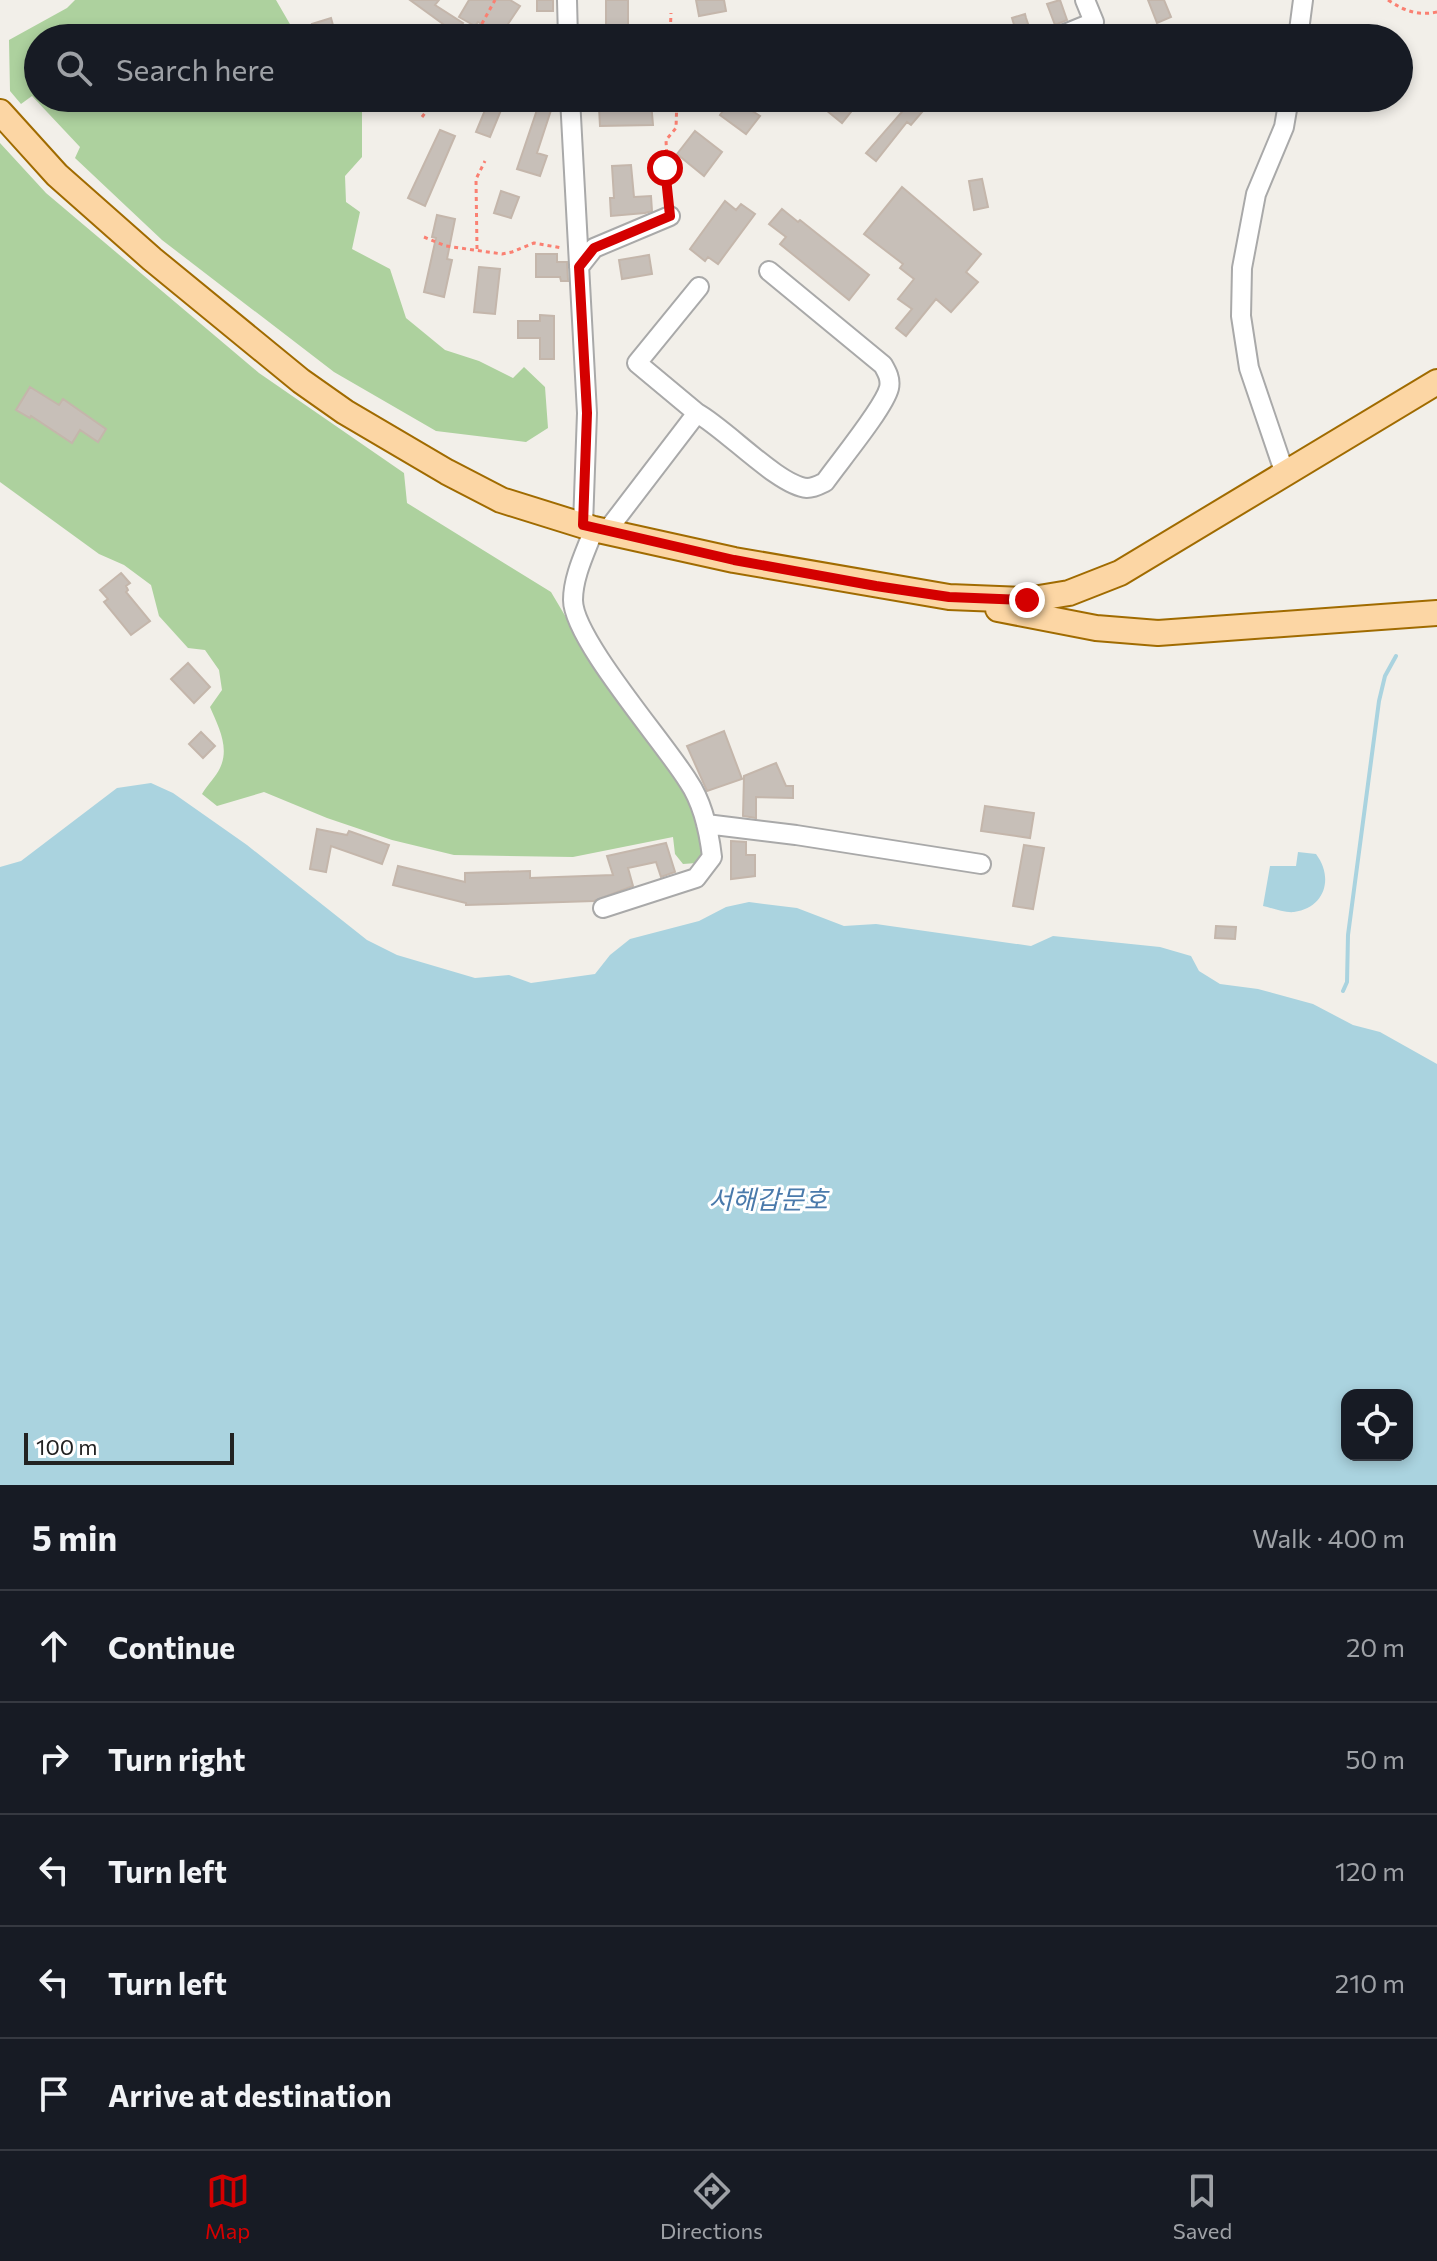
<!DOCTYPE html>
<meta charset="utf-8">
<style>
body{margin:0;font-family:Commissioner,"Noto Sans KR",sans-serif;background:#242831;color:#f1f3f6}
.controls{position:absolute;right:24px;bottom:24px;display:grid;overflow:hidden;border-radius:16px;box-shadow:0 4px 12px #0003}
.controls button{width:72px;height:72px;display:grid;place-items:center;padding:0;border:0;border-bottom:2px solid #363941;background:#171b24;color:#f1f3f6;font:40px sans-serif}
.scale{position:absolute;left:24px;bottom:20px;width:210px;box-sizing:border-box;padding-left:8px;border:4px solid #222;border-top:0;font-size:22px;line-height:28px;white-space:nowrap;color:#222;-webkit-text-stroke:6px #fff;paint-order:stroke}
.stop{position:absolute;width:24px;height:24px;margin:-18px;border:6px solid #d40000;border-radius:50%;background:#fff}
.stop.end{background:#d40000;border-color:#fff;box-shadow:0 2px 8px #0008}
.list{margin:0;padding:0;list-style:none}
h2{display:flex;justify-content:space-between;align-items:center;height:104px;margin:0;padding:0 32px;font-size:34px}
h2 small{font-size:26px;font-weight:400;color:#9ea1a6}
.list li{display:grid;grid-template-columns:52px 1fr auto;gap:24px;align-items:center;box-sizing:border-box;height:112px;padding:0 32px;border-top:2px solid #363941}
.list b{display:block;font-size:30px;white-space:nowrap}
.list em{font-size:26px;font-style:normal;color:#9ea1a6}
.icon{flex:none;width:44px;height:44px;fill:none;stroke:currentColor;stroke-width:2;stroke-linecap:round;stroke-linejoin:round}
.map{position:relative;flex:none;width:1437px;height:1485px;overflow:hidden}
.search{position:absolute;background:#171b24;box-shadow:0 4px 12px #0003;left:24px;right:24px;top:24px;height:88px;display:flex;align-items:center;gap:20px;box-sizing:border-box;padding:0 28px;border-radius:44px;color:#9ea1a6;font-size:30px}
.sheet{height:664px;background:#171b24}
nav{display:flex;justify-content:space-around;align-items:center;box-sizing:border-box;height:112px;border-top:2px solid #363941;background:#171b24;font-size:22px;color:#9ea1a6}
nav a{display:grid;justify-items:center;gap:4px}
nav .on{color:#d40000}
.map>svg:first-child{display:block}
.forest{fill:#add19e}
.water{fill:#aad3df;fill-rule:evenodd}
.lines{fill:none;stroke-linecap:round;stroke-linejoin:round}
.stream{stroke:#aad3df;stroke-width:4}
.building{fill:#c7bfb8;stroke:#c4b6ab;stroke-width:2}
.minor-casing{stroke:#a9a9a9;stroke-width:22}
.major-casing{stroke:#a06b00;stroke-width:28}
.path{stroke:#fa8072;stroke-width:3;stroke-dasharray:4 4;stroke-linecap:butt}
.minor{stroke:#fff;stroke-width:18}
.major{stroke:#fcd6a4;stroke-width:24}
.route{stroke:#d40000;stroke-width:10}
.labels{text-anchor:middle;stroke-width:6;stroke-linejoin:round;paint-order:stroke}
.water-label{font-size:26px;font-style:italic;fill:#4a7aab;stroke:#fff}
</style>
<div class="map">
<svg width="1437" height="1485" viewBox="0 0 1437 1485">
<rect width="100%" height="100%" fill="#f2efe9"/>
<path class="forest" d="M75 0H276L298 38H38V98H362V157L345 176 346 202 360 212 352 249 390 269 406 318 445 350 479 361 513 378 524 367 545 387 548 428 526 442 436 431 334 372 162 240 75 158 80 147 32 96 21 104 10 91 9 40 67 8Z
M0 143 46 193 259 373 404 473 407 503 551 592 602 678 681 784 691 802 704 852 697 863 683 864 675 854 673 837 573 857 454 855 392 840 327 818 264 792 217 806 202 794C207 785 216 777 220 768 230 747 218 726 210 707L222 690 219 670 205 650 188 648 159 616 151 585 124 565 99 554 0 482Z"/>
<path class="water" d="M151 783 173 793 247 845 367 940 397 955 475 978 509 975 531 983 595 974 610 955 630 939 699 921 726 907 749 902 797 908 844 926 876 924 1031 946 1053 936 1160 947 1191 956 1199 971 1220 984 1258 989 1313 1004 1353 1025 1380 1032 1437 1064V1485H0V867L21 861 117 788ZM1407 1395V1455H1347V1395Z
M1298 852 1316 854C1334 878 1325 908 1294 912 1285 913 1272 908 1263 906L1270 866H1296Z"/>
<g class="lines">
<path class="stream" d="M1343 991 1347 982 1348 935 1379 701 1385 676 1396 656"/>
</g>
<path class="building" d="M410 0H439L435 5 463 23 453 38H443L437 34 443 24Z
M469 0H510L520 6 500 36 478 22 475 26 459 17Z
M537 0H553V11H537Z
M606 0H628V26H606Z
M696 0H724L726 11 699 16Z
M1060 0 1067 20 1055 25 1047 4Z
M1148 0H1164L1171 17 1157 23Z
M1025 14 1026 18 1033 38H1018L1012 18Z
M331 18 336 36 316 38 312 24Z
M490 98H506L490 137 476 132Z
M541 98H555L537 153 547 156 540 176 517 169Z
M622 98H636V102H651L653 125 600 126 599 107H607V103H622Z
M732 98 760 116 746 134 720 115Z
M828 98H834L851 112 842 123 821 106Z
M914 98H934L911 125 907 122 876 161 866 153Z
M440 130 455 136 425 206 408 198Z
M695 131 722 152 704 176 677 154Z
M631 165 634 197 651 196 652 211 645 213 611 216 610 198H614L612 166Z
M982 179 988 207 974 210 969 181Z
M902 187 981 254 966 272 978 282 951 312 936 299 906 336 896 328 912 309 898 299 914 279 900 268 903 264 864 234Z
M501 191 519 197 511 218 494 213Z
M725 201 736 210 741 204 755 214 718 264 708 257 705 261 690 249Z
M782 209 798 222 800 220 869 275 849 300 780 244 786 237 769 224Z
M437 215 455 219 447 259 452 260 444 297 424 292 436 238 432 237Z
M536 254H557V262H567L568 281H561L560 277H536Z
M649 255 652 274 622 279 619 260Z
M479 267 500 269 495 314 474 312Z
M540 315 554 316V359H540V338H518V321H540Z
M30 387 59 405 63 399 106 429 98 442 80 430 72 443 31 416 30 418 16 410Z
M121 573 130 583 126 586 128 590 126 592 150 621 131 635 104 602 108 599 100 590Z
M188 663 210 687 194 703 171 679Z
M724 731 742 779 707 791 687 746Z
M201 732 215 746 203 758 189 744Z
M776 763 786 786H793V798L756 797V818L743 816 744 776Z
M985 806 1034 813 1030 838 981 831Z
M317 829 347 835 349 831 389 845 382 864 331 846 326 872 310 869Z
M731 841 746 842V855H755V876L731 879Z
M666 843 675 872 661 877 656 862 628 868 633 886 594 901 466 905V903L393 885 398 866 465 882V873L530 871V878L613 875 607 856Z
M1024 845 1044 848 1033 909 1013 906Z
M1216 926 1236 927 1235 939 1215 938Z"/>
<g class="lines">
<g class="minor-casing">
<path id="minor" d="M567 0 568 38
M1055 38 1094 22 1085 0
M1298 38 1303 0
M570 98 587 413 583 525
M579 267 594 248 670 216
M697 413 637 363 699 287
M1285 474 1249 368 1241 316 1242 268 1256 194 1284 127 1289 98
M594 529C586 551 573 576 573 600 573 639 664 742 688 781 703 803 709 831 712 857L696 878 603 908
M606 532 697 413C726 429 779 486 807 488 814 488 819 485 825 482 839 462 884 408 889 388 891 379 887 372 883 365L769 271
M706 824 796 835 981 864"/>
</g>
<g class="major-casing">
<path id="major" d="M0 112 57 175 152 259 301 381 345 412 447 472 501 500 594 529 734 560 949 597 1027 600 1069 593 1120 573 1437 382
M998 609 1096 628 1158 633 1437 613"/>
</g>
<path class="path" d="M1388 0C1405 11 1417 16 1437 12
M474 38 495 0
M670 38 671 13
M422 117 436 98
M669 201 666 140 676 128 677 98
M424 237 446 246 502 254 512 252 534 243 562 248
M477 249 476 179 485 161"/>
<use href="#minor" class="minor"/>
<use href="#major" class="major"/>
</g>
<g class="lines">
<path class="route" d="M665 168 670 216 594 248 579 267 587 413 583 525 734 560 876 586 949 597 1027 600"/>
</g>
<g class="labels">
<g class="water-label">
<text x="768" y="1209">서해갑문호</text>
</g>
</g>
</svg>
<div class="controls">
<button><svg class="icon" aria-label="locate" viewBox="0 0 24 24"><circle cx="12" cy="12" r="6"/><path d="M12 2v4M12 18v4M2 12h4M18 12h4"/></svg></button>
</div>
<div class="scale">100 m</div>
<div class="stop" style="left:665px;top:168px"></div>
<div class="stop end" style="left:1027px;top:600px"></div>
<div class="search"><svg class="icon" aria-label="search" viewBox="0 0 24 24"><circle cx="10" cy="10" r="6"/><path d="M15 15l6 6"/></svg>Search here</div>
</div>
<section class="sheet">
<h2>5 min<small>Walk · 400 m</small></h2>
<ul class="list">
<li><svg class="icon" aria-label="ahead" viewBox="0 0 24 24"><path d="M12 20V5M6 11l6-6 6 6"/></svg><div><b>Continue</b></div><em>20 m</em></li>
<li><svg class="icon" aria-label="right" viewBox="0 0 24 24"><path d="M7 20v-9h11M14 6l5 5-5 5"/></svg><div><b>Turn right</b></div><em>50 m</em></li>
<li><svg class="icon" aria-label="left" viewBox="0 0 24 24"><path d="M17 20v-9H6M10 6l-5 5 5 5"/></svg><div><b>Turn left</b></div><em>120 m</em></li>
<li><svg class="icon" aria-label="left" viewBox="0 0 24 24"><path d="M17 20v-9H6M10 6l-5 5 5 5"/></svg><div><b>Turn left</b></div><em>210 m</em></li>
<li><svg class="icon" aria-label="arrive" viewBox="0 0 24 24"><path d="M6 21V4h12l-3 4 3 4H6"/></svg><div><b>Arrive at destination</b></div></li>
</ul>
</section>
<nav>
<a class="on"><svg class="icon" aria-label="map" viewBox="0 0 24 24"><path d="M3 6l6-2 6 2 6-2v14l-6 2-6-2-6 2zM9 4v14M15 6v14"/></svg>Map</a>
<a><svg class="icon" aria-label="directions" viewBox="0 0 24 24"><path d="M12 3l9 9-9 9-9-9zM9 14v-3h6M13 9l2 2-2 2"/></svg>Directions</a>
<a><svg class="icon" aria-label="saved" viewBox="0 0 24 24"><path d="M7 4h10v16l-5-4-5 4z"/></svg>Saved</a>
</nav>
